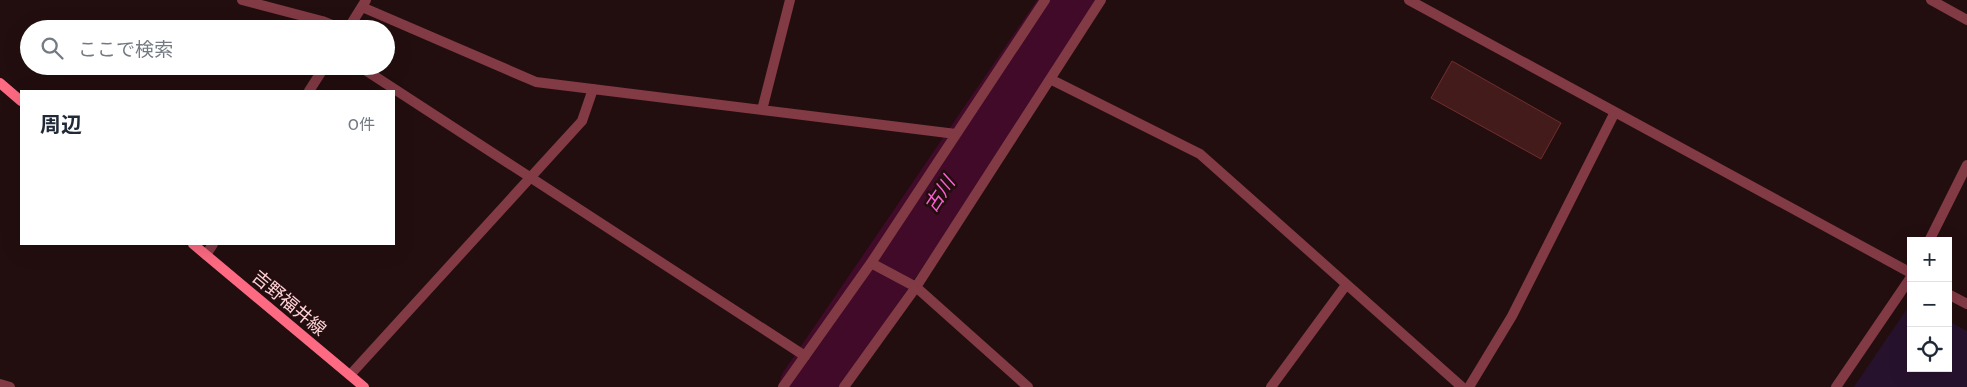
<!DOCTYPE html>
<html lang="ja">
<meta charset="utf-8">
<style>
body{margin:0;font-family:Cabin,"Noto Sans JP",sans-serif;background:#f6f6f7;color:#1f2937}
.controls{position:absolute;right:15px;bottom:15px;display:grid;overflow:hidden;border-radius:0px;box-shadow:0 5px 20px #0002}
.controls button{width:45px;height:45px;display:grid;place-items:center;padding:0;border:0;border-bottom:1px solid #e0e1e3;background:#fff;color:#1f2937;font:25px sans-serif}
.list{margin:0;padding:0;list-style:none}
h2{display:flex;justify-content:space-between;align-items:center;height:65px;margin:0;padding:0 20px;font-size:21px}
h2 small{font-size:16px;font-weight:400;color:#747a83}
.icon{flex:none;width:28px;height:28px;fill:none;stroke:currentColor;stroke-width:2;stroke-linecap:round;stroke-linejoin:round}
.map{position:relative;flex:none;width:1967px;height:387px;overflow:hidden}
.search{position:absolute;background:#fff;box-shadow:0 5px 20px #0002;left:20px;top:20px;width:375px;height:55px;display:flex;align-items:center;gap:12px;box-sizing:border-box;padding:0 18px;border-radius:28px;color:#747a83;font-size:19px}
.panel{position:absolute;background:#fff;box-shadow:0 5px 20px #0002;left:20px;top:90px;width:375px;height:155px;border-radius:0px}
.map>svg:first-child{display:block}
.green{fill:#27122d}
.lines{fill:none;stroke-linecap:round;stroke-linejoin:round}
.river{stroke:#400a28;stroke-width:56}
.building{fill:#441b1b;stroke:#702e2d}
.service{stroke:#823a45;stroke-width:10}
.minor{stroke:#823a45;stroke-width:10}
.tertiary{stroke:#823a45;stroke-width:10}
.secondary{stroke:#fd6a82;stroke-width:10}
.labels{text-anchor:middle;stroke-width:5;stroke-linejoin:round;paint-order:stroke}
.street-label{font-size:18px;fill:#fed1d5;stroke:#230e0f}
.water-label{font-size:19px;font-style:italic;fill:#fc61d2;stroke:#230e0f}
</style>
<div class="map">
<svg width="1967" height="387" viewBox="0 0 1967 387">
<rect width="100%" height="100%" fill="#230e0f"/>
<path class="green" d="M1911 303V368H1948V321L1967 331V387H1854Z"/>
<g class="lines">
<path class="river" d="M807 387 1071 0"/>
</g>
<path class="building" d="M1452 61 1561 123 1541 159 1431 98Z"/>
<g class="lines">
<path class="service" d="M359 66 805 356
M350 375 582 121 593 89
M1271 387 1346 285"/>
<path class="minor" d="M242 0 322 21 342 29
M1409 0 1911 273
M1931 0 1967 20
M362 7 536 82 956 134
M348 29 366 0
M1050 79 1200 154 1462 387
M309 91 325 66
M762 110 790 0
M206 255 213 244
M871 263 916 287 1028 387
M1948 294 1967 304
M0 384 10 387
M783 387 871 263 1045 0
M844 387 916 287 1101 0
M1469 387 1512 316 1615 112"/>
<path class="tertiary" d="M1929 241 1967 165
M1836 387 1911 277"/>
<path class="secondary" d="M0 83 21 101
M193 244 364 387"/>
</g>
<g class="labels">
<g class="street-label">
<text transform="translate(289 303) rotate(40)" y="6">吉野福井線</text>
</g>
<g class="water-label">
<text transform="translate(939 194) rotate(-56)" y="7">古川</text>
</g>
</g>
</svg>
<div class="controls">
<button>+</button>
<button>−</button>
<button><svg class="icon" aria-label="locate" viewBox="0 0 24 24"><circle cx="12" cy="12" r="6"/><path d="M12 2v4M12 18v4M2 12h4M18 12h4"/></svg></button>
</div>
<div class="search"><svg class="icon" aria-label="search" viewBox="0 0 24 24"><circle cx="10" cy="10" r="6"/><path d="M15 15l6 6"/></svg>ここで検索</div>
<section class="panel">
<h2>周辺<small>0件</small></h2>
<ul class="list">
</ul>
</section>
</div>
